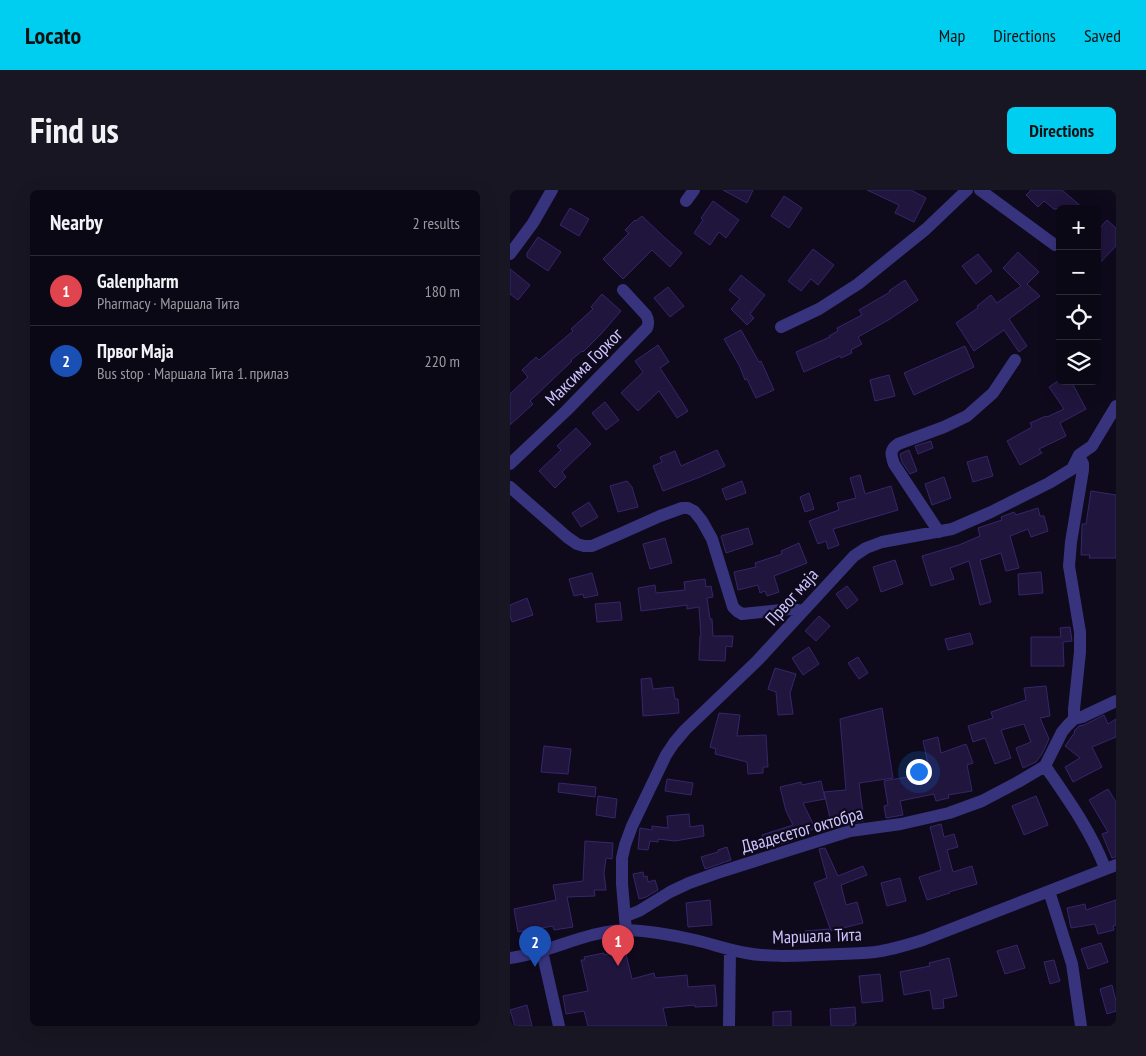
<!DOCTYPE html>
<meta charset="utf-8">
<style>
body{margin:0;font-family:"PT Sans Narrow",sans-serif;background:#181622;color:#f1f3f6}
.controls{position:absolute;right:15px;top:15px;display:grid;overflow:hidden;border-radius:8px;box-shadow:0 5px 20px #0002}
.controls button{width:45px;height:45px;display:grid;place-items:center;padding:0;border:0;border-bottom:1px solid #2a2934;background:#0a0815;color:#f1f3f6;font:25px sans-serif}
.you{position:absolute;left:408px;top:581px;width:18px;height:18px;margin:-12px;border:4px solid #fff;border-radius:50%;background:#1a73e8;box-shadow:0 0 0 8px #1a73e833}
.badge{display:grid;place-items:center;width:32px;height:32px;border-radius:50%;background:#00cef0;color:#fff;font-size:16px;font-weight:700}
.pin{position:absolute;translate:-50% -41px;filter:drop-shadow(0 1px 2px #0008)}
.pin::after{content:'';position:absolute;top:26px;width:18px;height:15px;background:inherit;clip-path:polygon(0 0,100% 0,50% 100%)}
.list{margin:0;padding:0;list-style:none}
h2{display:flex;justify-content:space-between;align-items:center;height:65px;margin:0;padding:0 20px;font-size:21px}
h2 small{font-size:16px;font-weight:400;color:#999aa0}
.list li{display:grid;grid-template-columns:32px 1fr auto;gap:15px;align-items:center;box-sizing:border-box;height:70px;padding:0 20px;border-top:1px solid #2a2934}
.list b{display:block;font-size:19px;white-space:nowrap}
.list p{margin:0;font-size:16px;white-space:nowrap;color:#999aa0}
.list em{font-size:16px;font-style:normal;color:#999aa0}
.icon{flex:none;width:28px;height:28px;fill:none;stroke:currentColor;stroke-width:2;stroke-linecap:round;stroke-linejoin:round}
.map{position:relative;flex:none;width:606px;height:836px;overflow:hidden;border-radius:8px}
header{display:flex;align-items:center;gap:30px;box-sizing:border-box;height:70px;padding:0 25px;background:#00cef0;color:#111}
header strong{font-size:24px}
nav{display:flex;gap:28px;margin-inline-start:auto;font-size:18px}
.intro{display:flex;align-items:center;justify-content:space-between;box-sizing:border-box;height:120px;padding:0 30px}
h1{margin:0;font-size:35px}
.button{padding:12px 22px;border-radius:8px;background:#00cef0;color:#111;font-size:18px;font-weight:700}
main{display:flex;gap:30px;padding:0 30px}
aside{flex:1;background:#0a0815;border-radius:8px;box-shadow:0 5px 20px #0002}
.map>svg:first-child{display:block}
.building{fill:#1f153d;stroke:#36266b}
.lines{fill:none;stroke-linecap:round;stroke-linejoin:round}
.minor{stroke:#38337d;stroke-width:12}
.labels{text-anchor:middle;stroke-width:4.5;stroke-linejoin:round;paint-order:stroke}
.street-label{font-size:18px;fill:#cec5ff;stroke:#0e0a1c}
</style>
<header>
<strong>Locato</strong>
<nav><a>Map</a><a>Directions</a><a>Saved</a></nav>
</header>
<div class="intro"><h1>Find us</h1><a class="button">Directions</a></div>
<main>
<aside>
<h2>Nearby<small>2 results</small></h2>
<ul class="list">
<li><span class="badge" style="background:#e0444e">1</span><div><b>Galenpharm</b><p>Pharmacy · Маршала Тита</p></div><em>180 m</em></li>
<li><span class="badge" style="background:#1a4fb4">2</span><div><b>Првог Маја</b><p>Bus stop · Маршала Тита 1. прилаз</p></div><em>220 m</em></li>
</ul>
</aside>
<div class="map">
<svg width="606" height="836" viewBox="0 0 606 836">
<rect width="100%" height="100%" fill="#0e0a1c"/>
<path class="building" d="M213 0H243L237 13Z
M357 0H401L416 8 404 32 385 23 389 15Z
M521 0H552L574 19H544L534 11 528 17 516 5Z
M274 6 292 18 279 38 261 26Z
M203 11 229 30 216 48 209 42 200 55 184 43 193 30 191 28Z
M60 18 79 29 69 46 50 35Z
M132 26 154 47 172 63 160 77 142 60 113 89 93 69 119 43 115 40 125 30 126 31Z
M597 30 606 38V56L587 76V41Z
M28 47 51 62 38 81 17 67V63Z
M303 59 324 75 308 95 301 89 291 101 278 91Z
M508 62 529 82 517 94 530 106 499 129 517 156 509 162 494 140 464 161 446 133 468 118 467 116 481 105 487 113 511 96 493 78Z
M468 64 482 81 466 94 452 76Z
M0 79 20 95 8 110 0 104Z
M231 85 255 105 240 124 244 128 237 135 221 119 230 109 219 100Z
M395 90 408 110 380 129 348 147 352 154 341 160 342 163 331 168 330 166 294 182 286 162 320 147 319 146 328 141 327 138 352 125 349 120 380 102 379 101Z
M158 97 174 116 160 127 144 108Z
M92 104 111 121 91 144 73 162 72 161 61 170 62 171 20 211 23 214 0 235V204L18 187 12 180 26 167 29 170 63 141 61 139 83 119 81 117Z
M231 140 249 172 251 171 264 200 246 208 237 189 235 190 229 175 214 149Z
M148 155 159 172 150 178 178 221 167 228 149 201 128 221 111 203 133 182 125 171Z
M455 156 464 177 404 205 394 183Z
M379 185 385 206 365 211 360 190Z
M548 191H561L576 219 550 233 556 246 529 259 532 263 510 275 497 251 522 237 520 233 536 226 537 227 554 219 539 197Z
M95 212 109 230 96 240 82 223Z
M66 238 81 254 52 282 56 287 45 298 29 281 51 260 47 256Z
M421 251 423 258 408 264 405 256Z
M207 260 215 276 190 287 153 301 143 276 152 272 150 267 165 261 171 276Z
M399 260 407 281 400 284 392 272 390 264Z
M477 266 483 286 463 292 457 272Z
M350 285 355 304 381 296 388 320 323 339 329 355 318 359 316 351 308 354 299 331 329 320 327 313 346 308 340 288Z
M434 287 441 308 422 315 415 294Z
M117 291 122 297 128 317 108 322 100 296Z
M232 291 236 303 216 310 212 299Z
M581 301 606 305V368H579L580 365H571L572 336V334H576Z
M299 303 304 319 295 322 290 307Z
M79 312 88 327 71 337 62 323Z
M528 318 530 326H534L538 341 521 347 518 339 500 346 509 378 496 381 491 363 470 370 481 412 470 415 459 371 440 378 444 389 421 396 412 366 449 355 470 346 468 338 492 330 491 327 504 322 506 325Z
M238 338 243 354 216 363 211 346Z
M155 348 162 373 140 379 133 354Z
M289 353 297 373 264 386 269 402 257 406 255 401 250 403 248 395 228 400 224 382 246 377 245 373 272 364 271 361Z
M385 370 393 394 371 402 363 377Z
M531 382 533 403 509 405 508 384Z
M82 383 88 405 74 408 73 404 64 406 59 389Z
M195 389 196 397 201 396 203 407 197 408 200 429H202L203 446H223L222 457 216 456 215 471 189 470 190 446H191L189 417 177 419V415L131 421 128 398 145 395 146 403 175 400 174 392Z
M337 396 348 410 337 419 326 404Z
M17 408 23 425 2 432 0 426V415Z
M110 412 112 430 87 432 85 414Z
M309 426 320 436 306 451 295 441Z
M560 437 562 451 553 452 554 476H521V447H551L550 438Z
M460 443 463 454 438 460 435 449Z
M299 457 309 474 293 485 282 468Z
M348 467 358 483 349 489 338 473Z
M265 478 286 484 280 503 283 524 268 525 266 502 258 499Z
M141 488 143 499 163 497 165 509H168L169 523 133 526 131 489Z
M536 496 540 526 530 528 539 549 532 564 526 572 513 578 506 558 521 552 514 534 491 540 501 568 485 574 475 548 463 552 458 536 483 528 481 522 516 510 514 498Z
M372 518 383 588 349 593 354 631 339 633 322 637 314 602 336 600 330 529Z
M209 523 230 525 227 546 256 545 258 577H253V583L238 584 237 572 205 564 206 559 200 557Z
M594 525 598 534 606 529V547L582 557 592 577 563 592 555 577 570 568 555 556 565 542 564 541 569 536 574 535Z
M428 547 431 563 456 554 463 573 457 575 462 601 438 605 439 608 426 611 424 604 390 611 393 625 376 628 374 616 378 615 374 591 420 583 413 551Z
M34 556 61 559 58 584 31 582Z
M157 589 183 593 181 605 155 601Z
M311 591 315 609 293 613 305 638 284 649V650L271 654 270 650 254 655 252 645 283 635 276 621 270 597 291 592 292 595Z
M49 593 86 597 85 607 48 602Z
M598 599 606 612V667L602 668 592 644 598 642 579 610Z
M88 606 107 609 105 628 86 625Z
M526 606 538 635 514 645 502 616Z
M179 624 180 637 193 635 194 646 165 651 148 649V652L140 651 138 660 128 659 130 638 142 640V636L158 638 157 626Z
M431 634 434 647 444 644 448 657 437 660 443 682 462 676 467 694 439 702 440 703 417 710 409 687 431 680 420 637Z
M75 651 103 653 102 669 96 668 94 683 96 700H84L85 706 57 707 63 737 44 740 43 736 8 742 4 719 46 710 43 695 73 691Z
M217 657 221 670 195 679 191 667 208 662V660Z
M315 658 328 686 353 676 357 685 331 695 336 715 347 712 353 733 321 741 304 693 317 688 309 659Z
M133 682 134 687 137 686 138 692 145 690 148 700 136 707 129 709 123 684Z
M390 688 396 711 377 716 371 693Z
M200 710 202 735 178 737 176 713Z
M606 710V735L603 736 604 740 588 744 585 734 561 738 557 718 575 714 576 720Z
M319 739V751L296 753 295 741Z
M591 753 598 772 578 779 571 759Z
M507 755 515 778 495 784 487 761Z
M115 760 122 789 144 783 145 788 177 785 178 797 205 795 207 816 185 817V815L153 818 157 836H78L74 821 56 824 53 806 78 801 71 770H75L74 767 94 763V765Z
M439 768 447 806 433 809 434 818 423 819 420 800 394 805 390 782 420 776 419 773Z
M544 770 550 791 540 794 534 772Z
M370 784 373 811 352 813 349 786Z
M602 795 606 811V821L597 824 590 799Z
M17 815 22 836H5L0 820Z
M345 817 346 834H343L344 836H321L320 819Z
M281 821V836H263V822Z"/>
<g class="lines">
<path class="minor" d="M470 0 545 55
M176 11 184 0
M0 64 23 33 42 0
M271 137 309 119 348 94 416 39 457 0
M0 274 56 221 137 138C139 133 139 130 136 125L113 100
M0 297 57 347 67 354 74 356H82L112 343 150 326 172 318H178L184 321 192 331 202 349 223 417 227 421 232 424 280 419 293 421
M429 342 384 274C381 265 379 260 388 254L434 237 457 226 483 203 505 170
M564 529V519L570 462V442L559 376 561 352 573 280V274L569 265
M535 576C557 608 581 641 595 678
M539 701 562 774 571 836
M116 726 129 721 160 702 179 693 207 683 340 641 391 634 439 623 472 611 508 592 535 576 552 542 557 536 564 529 572 527 606 511
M116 740 112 694V668L115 655 122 636 156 565 164 553 175 540 247 471 344 366 356 358 372 352 442 339 481 322 539 293 562 279 569 265 582 256 606 216
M32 761 49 836
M0 768C40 763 77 740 118 740 140 741 163 745 185 750 202 754 219 760 236 763 258 767 282 766 304 765 324 764 345 764 365 762 381 760 397 755 413 750L606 675
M219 836 220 760"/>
</g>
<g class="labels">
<g class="street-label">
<text transform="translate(74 177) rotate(-45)" y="6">Максима Горког</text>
<text transform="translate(282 407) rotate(-48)" y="6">Првог маја</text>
<text transform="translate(292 640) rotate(-16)" y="6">Двадесетог октобра</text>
<text transform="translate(307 746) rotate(-2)" y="6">Маршала Тита</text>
</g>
</g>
</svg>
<div class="controls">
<button>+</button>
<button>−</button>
<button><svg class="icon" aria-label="locate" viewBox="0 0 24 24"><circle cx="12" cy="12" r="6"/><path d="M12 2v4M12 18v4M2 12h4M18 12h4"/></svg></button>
<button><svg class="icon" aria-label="layers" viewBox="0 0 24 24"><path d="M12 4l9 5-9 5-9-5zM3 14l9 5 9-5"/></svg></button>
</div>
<div class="you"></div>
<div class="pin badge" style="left:108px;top:776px;background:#e0444e">1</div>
<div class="pin badge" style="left:25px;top:777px;background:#1a4fb4">2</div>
</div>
</main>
